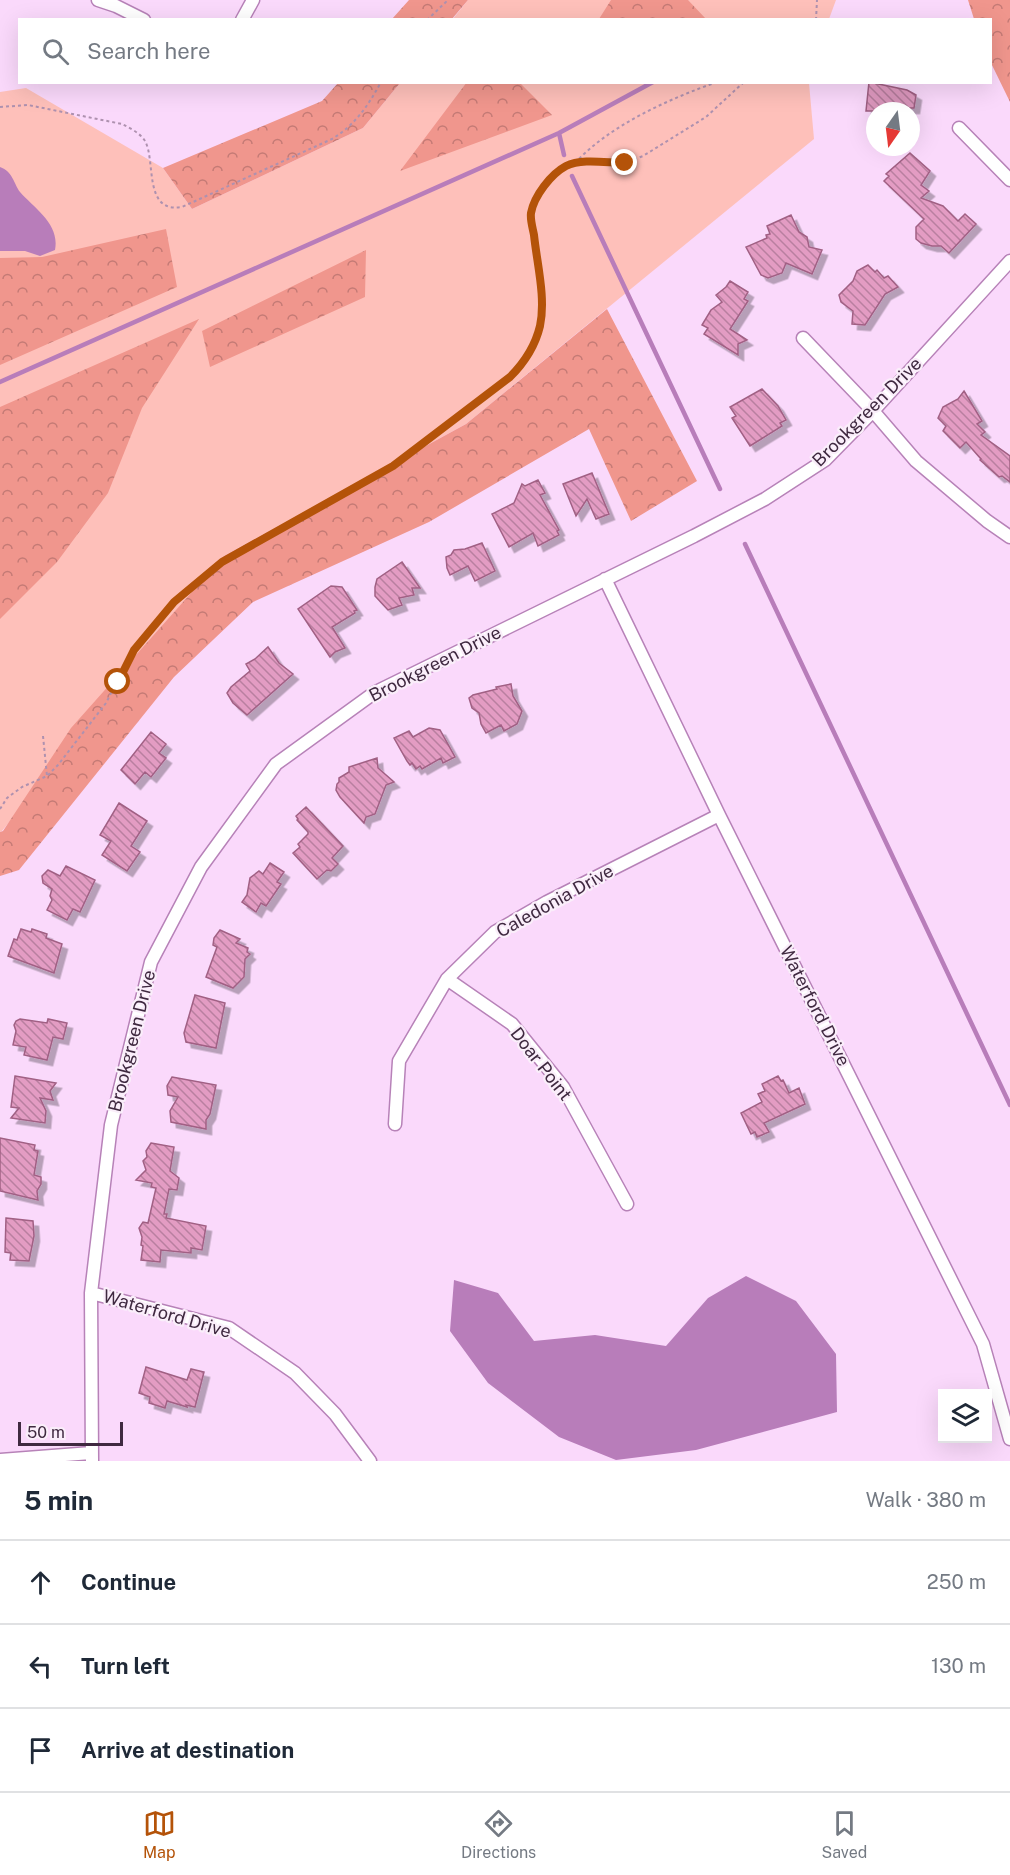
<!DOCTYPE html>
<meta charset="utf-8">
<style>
body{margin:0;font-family:"Public Sans",sans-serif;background:#f2f2f3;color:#1f2937}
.controls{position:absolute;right:18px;bottom:18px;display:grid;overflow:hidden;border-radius:0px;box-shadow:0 6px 24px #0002}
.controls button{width:54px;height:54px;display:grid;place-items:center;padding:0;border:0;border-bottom:2px solid #e0e1e3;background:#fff;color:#1f2937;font:30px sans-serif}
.compass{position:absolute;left:866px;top:102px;width:54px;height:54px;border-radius:50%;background:#fff;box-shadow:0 6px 24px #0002;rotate:194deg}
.scale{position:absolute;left:18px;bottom:15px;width:105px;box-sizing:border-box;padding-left:6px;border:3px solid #3f2940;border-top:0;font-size:16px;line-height:21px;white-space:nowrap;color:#3f2940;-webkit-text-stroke:4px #faeefa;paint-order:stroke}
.stop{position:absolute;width:18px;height:18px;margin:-14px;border:4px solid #b45309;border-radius:50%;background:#fff}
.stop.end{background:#b45309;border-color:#fff;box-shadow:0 2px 6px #0008}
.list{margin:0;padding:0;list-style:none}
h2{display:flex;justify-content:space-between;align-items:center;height:78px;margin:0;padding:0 24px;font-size:26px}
h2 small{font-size:20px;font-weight:400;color:#747a83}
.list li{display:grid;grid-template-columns:39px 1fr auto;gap:18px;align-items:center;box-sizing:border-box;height:84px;padding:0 24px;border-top:2px solid #e0e1e3}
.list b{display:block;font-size:22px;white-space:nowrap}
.list em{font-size:20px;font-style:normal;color:#747a83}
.icon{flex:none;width:33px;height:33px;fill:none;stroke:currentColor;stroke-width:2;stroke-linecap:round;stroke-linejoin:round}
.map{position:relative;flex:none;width:1010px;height:1461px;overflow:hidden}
.search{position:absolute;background:#fff;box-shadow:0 6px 24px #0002;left:18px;right:18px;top:18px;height:66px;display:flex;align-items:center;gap:15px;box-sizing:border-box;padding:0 21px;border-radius:0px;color:#747a83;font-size:22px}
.sheet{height:330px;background:#fff}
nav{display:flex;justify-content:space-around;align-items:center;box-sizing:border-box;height:84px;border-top:2px solid #e0e1e3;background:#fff;font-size:16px;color:#747a83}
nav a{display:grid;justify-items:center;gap:3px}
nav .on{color:#b45309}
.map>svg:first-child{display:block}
.grass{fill:#fec0ba}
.forest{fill:url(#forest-crowns)}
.water{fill:#b87dba}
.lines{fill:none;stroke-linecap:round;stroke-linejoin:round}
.stream{stroke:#b87dba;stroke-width:4.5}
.building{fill:url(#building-back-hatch);stroke:#a16084;stroke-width:1.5;filter:url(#shadow)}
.minor-casing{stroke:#b782b8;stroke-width:15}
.path{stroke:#ae91af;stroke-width:2;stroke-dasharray:3 3;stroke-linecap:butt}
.minor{stroke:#fff;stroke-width:12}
.route{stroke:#b45309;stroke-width:8}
.labels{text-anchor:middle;stroke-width:4.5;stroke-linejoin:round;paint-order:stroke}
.street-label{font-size:18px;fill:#3f2940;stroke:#faeefa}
</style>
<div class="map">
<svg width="1010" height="1461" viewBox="0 0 1010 1461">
<defs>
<pattern id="forest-crowns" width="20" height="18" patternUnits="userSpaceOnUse" patternTransform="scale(1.5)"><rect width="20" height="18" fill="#f0968d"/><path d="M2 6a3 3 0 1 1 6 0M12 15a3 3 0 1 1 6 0" fill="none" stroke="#c47a75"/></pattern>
<pattern id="building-back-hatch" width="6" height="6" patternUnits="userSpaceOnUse" patternTransform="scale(1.5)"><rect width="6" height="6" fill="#e39cc3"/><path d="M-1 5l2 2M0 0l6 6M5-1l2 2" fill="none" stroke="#b97fa0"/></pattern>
<filter id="shadow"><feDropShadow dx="5.5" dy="5.5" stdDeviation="0" flood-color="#0004"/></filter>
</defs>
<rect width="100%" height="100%" fill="#fad9fb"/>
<path class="grass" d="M468 0H836L829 19 452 20Z
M400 83H809L814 139 466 424 224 556 2 831 0 832V92L26 88 163 168 192 209 363 128Z"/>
<path class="forest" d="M409 0H468L452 19H392Z
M611 0H688L706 19H599Z
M968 0H1010V102L991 63 990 20 974 19Z
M467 82 520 83 552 115 400 171Z
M338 83H400L363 128 192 209 163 168 322 101Z
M166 229 177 287 0 365V258L42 257Z
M366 250 365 297 210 367 202 331Z
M607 309 697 481 631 521 589 429 429 522 253 602 174 677 19 870 0 876V832L3 831 71 728 224 556 466 424Z
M199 319 142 408 108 493 57 562 0 619V407Z"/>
<path class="water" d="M0 167C13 172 13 182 20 192 35 209 60 224 55 250L40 256 25 251H0Z
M746 1276 796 1301 836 1354 837 1412 696 1450 616 1460 559 1437 488 1383 450 1331 454 1280 498 1293 534 1341 595 1335 666 1346 708 1298Z"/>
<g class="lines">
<path class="stream" d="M559 133 564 155
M572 176 720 489
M0 382 559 133 653 82
M745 544 1010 1105"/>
</g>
<path class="building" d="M869 82 907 90 916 95 914 108H906L905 111H866Z
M910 153 930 171 921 185 929 191 921 198 943 206 958 221 965 214 976 224 949 253 941 246H932L921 243 916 239V227L924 219 884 181 889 176 886 174Z
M791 215 799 232 807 237 809 247 822 250 812 274 786 263 782 273 768 278 761 275 746 247 767 238 766 235 770 234 767 226Z
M868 265 875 272 877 270 884 278 888 276 898 287 885 294 865 325 852 324 853 311 841 302 839 295 853 281 857 271Z
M730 281 748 292 744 299 748 301 730 329 747 340 738 344V355L704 334 708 328 702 325 711 310 722 302 716 295 726 287Z
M762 389 778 406 786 420 780 423 782 426 750 446 732 418 736 416 730 407Z
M964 391 982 421 977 424 985 432 981 435 1010 456V482L1002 476 999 477 980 460 981 459 966 442 960 448 943 431 946 426 938 418 943 407 958 399Z
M592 473 609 514 596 519 587 499 576 516 563 484Z
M538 480 545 493 540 495 559 530 557 531 559 535 538 546 533 533 509 547 492 514 514 503 522 484 525 486Z
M482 543 495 571 475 581 468 566 450 575 447 568 446 557 451 555 454 550 465 549Z
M402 562 420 588H412L414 595 399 598 402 605 388 610 375 596V587L377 579Z
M331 586 342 587 357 610 354 611 355 613 332 627 345 648 335 652 330 657 298 609Z
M268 647 279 663 293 674 247 715 233 703 227 693 231 687 250 671 246 664 255 659Z
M511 684 513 696 522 711 517 724 504 731 501 725 486 733 481 724 479 713 472 708 469 698 473 695 497 689 496 687Z
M429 728 440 730 455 757 443 763 441 758 422 769 420 766 416 769 412 763 410 765 407 761 394 738 409 731 413 737Z
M151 732 166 744 159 753 166 758 151 777 145 772 135 784 121 770Z
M377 758 378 768 394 782 386 785 375 814 366 817 364 823 340 797 336 790 337 784 339 782V778L349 772V767Z
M119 803 147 821 131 846 140 852 127 871 102 855 111 841 100 835Z
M306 807 343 846 332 858 338 864 331 871 327 870 317 879 293 853 300 847 298 844 308 834V832L297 820 298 819 296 816Z
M270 863 284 872 277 882 281 884 266 906 261 903 256 912 242 902 247 895 250 878 259 871 263 874Z
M66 866 95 880 80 912 73 909 67 920 47 910 52 900 50 896 52 889 43 883 42 876 48 870 60 876Z
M21 929 31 932 32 929 47 934 46 938 62 944 54 973 8 956 14 939 17 940Z
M220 930 240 939 236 943 248 948 247 952 250 954 245 959 244 977 233 988 206 977 217 947 213 945 214 938Z
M195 995 225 1003 216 1048 186 1042 184 1033Z
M20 1019 47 1023 48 1019 67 1023 63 1039 53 1037 47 1060 24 1055 26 1047 13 1045 16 1031 14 1025 16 1021Z
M15 1076 56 1083 50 1091 53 1100 40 1098 46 1111 45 1123 11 1118 19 1108 11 1107Z
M778 1076 781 1081 783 1080 789 1093 799 1088 805 1104 764 1123 769 1132 757 1137 755 1132 751 1134 741 1113 762 1102 758 1094 765 1091 762 1084Z
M172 1077 216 1085 210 1114 206 1120V1129L171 1122 170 1111 178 1097 168 1095 167 1086Z
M0 1138 35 1145 34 1150 38 1151 34 1175 41 1177V1184L37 1191 38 1200 0 1191Z
M151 1143 174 1147 170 1171 179 1178 177 1190 169 1189 164 1214H167L166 1218 206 1226 202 1250 191 1248V1253L161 1250 160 1262 141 1260 143 1246 141 1245 142 1237 139 1228 143 1222 148 1223 156 1188 151 1187 152 1183 136 1180 146 1170 143 1161 147 1157 146 1151Z
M6 1218 33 1221 34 1236 29 1261 10 1260 11 1253 5 1252Z
M146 1367 187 1380 191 1369 204 1372 195 1407 186 1405 187 1407 167 1401 165 1408 149 1403 150 1397 139 1393Z"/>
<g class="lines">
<g class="minor-casing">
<path id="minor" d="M98 0 116 6 144 20
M242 20 253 0
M959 128 1010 180
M803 338 873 411 916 461 987 521 1010 537
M605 579 719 815 983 1344 1010 1439
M447 979 512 1024 563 1087 627 1204
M395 1124 399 1061 447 979 495 932 547 902 719 815
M91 1293 229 1328 295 1373 335 1414 370 1461
M0 1460 91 1453
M92 1461 91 1293 111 1125 151 962 201 867 276 764 374 693 694 536 765 499 825 460 873 411 1010 261"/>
</g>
<path class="path" d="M427 20 448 0
M816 20 817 0
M0 107 28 105 122 124C130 128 140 133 145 141 156 160 143 214 182 207L332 139C355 125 368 106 381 82
M575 163C610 125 669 99 717 82
M43 736 47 776
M0 809 7 798 22 787 47 776 58 765 106 703 133 650 174 602 222 562 393 466 510 377 526 361 537 338 540 323 541 298 531 213 537 199 548 181 566 166 579 163H625L643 156 706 117 744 82"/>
<use href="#minor" class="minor"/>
</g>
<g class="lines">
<path class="route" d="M118 682 134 650 174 602 222 562 393 466 510 377C525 362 535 347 540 326 546 298 537 264 534 235 533 229 530 220 531 213 534 196 551 174 566 166 582 158 607 163 625 163"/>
</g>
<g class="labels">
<g class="street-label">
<text transform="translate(867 412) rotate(-45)" y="6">Brookgreen Drive</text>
<text transform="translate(435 664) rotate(-27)" y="6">Brookgreen Drive</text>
<text transform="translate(555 901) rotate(-29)" y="6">Caledonia Drive</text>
<text transform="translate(815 1006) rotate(63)" y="6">Waterford Drive</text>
<text transform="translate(132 1041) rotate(-76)" y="6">Brookgreen Drive</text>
<text transform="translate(541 1064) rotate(52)" y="6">Doar Point</text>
<text transform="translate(167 1314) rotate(16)" y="6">Waterford Drive</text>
</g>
</g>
</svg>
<div class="controls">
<button><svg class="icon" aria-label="layers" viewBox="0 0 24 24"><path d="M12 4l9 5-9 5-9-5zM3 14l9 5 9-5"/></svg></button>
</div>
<svg class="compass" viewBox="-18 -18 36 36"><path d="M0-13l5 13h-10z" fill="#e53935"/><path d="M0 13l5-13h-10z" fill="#747a83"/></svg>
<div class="scale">50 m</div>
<div class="stop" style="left:118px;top:682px"></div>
<div class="stop end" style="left:625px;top:163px"></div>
<div class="search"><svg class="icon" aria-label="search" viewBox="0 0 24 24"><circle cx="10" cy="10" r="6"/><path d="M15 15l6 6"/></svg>Search here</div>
</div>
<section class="sheet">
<h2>5 min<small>Walk · 380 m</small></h2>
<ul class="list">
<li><svg class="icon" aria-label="ahead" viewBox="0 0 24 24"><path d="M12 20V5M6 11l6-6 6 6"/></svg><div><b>Continue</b></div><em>250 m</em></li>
<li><svg class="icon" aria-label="left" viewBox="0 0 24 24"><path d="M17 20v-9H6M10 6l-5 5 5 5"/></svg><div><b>Turn left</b></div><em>130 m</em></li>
<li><svg class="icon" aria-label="arrive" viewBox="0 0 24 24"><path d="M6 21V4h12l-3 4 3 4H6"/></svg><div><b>Arrive at destination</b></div></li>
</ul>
</section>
<nav>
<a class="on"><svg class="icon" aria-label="map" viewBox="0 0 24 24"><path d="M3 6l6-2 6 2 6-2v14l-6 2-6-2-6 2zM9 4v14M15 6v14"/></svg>Map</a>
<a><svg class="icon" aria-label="directions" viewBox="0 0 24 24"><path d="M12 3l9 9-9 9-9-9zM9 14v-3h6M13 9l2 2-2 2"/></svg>Directions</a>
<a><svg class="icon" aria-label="saved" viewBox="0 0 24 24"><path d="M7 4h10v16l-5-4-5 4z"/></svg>Saved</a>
</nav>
